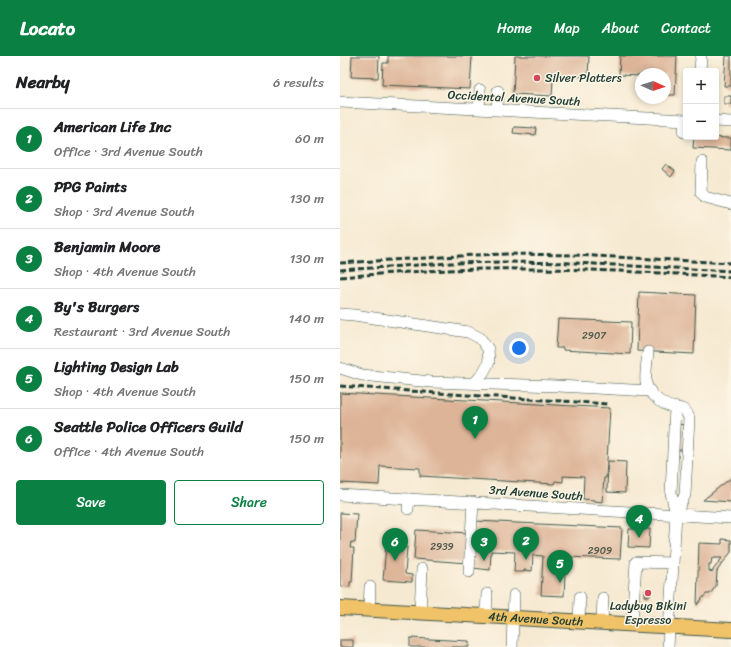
<!DOCTYPE html>
<meta charset="utf-8">
<style>
body{margin:0;font-family:Sriracha,sans-serif;background:#f2f2f2;color:#202124}
.controls{position:absolute;right:12px;top:12px;display:grid;overflow:hidden;border-radius:4px;box-shadow:0 2px 6px #0003}
.controls button{width:36px;height:36px;display:grid;place-items:center;padding:0;border:0;border-bottom:1px solid #e0e0e0;background:#fff;color:#202124;font:20px sans-serif}
.compass{position:absolute;left:295px;top:12px;width:36px;height:36px;border-radius:50%;background:#fff;box-shadow:0 2px 6px #0003;rotate:93deg}
.you{position:absolute;left:179px;top:292px;width:14px;height:14px;margin:-10px;border:3px solid #fff;border-radius:50%;background:#1a73e8;box-shadow:0 0 0 6px #1a73e833}
.badge{display:grid;place-items:center;width:26px;height:26px;border-radius:50%;background:#0b8043;color:#fff;font-size:13px;font-weight:700}
.pin{position:absolute;translate:-50% -33px;filter:drop-shadow(0 1px 2px #0008)}
.pin::after{content:'';position:absolute;top:21px;width:14px;height:12px;background:inherit;clip-path:polygon(0 0,100% 0,50% 100%)}
.list{margin:0;padding:0;list-style:none}
h2{display:flex;justify-content:space-between;align-items:center;height:52px;margin:0;padding:0 16px;font-size:17px}
h2 small{font-size:13px;font-weight:400;color:#757577}
.list li{display:grid;grid-template-columns:26px 1fr auto;gap:12px;align-items:center;box-sizing:border-box;height:60px;padding:0 16px;border-top:1px solid #e0e0e0}
.list b{display:block;font-size:15px;white-space:nowrap}
.list p{margin:0;font-size:13px;white-space:nowrap;color:#757577}
.list em{font-size:13px;font-style:normal;color:#757577}
.actions{display:flex;gap:8px;padding:12px 16px}
.actions a{flex:1;padding:9px 0;border:1px solid #0b8043;border-radius:4px;text-align:center;font-size:14px;color:#0b8043}
.actions .main{background:#0b8043;color:#fff}
.map{position:relative;flex:none;width:391px;height:591px;overflow:hidden}
header{display:flex;align-items:center;gap:24px;box-sizing:border-box;height:56px;padding:0 20px;background:#0b8043;color:#fff}
header strong{font-size:19px}
nav{display:flex;gap:22px;margin-inline-start:auto;font-size:14px}
main{display:flex}
aside{flex:1;background:#fff}
.map>svg:first-child{display:block}
.building{fill:#ddb497;fill-rule:evenodd}
.lines{fill:none;stroke-linecap:round;stroke-linejoin:round}
.minor-casing{stroke:#3f574c;stroke-width:12}
.major-casing{stroke:#3f574c;stroke-width:16}
.minor{stroke:#fff;stroke-width:11}
.major{stroke:#f1c369;stroke-width:14}
.rail{stroke:#1f3d34;stroke-width:3;stroke-dasharray:6 3;stroke-linecap:butt}
.poi-dot{fill:#d1495b;stroke:#fcf5e5;stroke-width:1.5}
.labels{text-anchor:middle;stroke-width:3;stroke-linejoin:round;paint-order:stroke}
.number-label{font-size:10px;fill:#4e5b4d}
.poi-label{font-size:12px;fill:#1f3d34;stroke:#fcf5e5;text-anchor:start}
.street-label{font-size:12px;fill:#1f3d34;stroke:#fcf5e5}
</style>
<header>
<strong>Locato</strong>
<nav><a>Home</a><a>Map</a><a>About</a><a>Contact</a></nav>
</header>
<main>
<aside>
<h2>Nearby<small>6 results</small></h2>
<ul class="list">
<li><span class="badge">1</span><div><b>American Life Inc</b><p>Office · 3rd Avenue South</p></div><em>60 m</em></li>
<li><span class="badge">2</span><div><b>PPG Paints</b><p>Shop · 3rd Avenue South</p></div><em>130 m</em></li>
<li><span class="badge">3</span><div><b>Benjamin Moore</b><p>Shop · 4th Avenue South</p></div><em>130 m</em></li>
<li><span class="badge">4</span><div><b>By's Burgers</b><p>Restaurant · 3rd Avenue South</p></div><em>140 m</em></li>
<li><span class="badge">5</span><div><b>Lighting Design Lab</b><p>Shop · 4th Avenue South</p></div><em>150 m</em></li>
<li><span class="badge">6</span><div><b>Seattle Police Officers Guild</b><p>Office · 4th Avenue South</p></div><em>150 m</em></li>
</ul>
<div class="actions"><a class="main">Save</a><a>Share</a></div>
</aside>
<div class="map">
<svg width="391" height="591" viewBox="0 0 391 591">
<rect width="100%" height="100%" fill="#fcf5e5"/>
<filter id="ink" filterUnits="userSpaceOnUse"><feTurbulence type="fractalNoise" baseFrequency=".025" numOctaves="2"/><feDisplacementMap in="SourceGraphic" scale="8" xChannelSelector="R" yChannelSelector="G"/><feConvolveMatrix kernelMatrix="1 2 1 2 8 2 1 2 1" color-interpolation-filters="sRGB"/></filter>
<filter id="wash" filterUnits="userSpaceOnUse"><feTurbulence type="fractalNoise" baseFrequency=".012" numOctaves="4" result="noise"/><feDisplacementMap in="SourceGraphic" scale="16" xChannelSelector="R" yChannelSelector="G"/><feGaussianBlur stdDeviation="0.9" result="paint"/><feColorMatrix in="noise" values="0 0 0 0 0 0 0 0 0 0 0 0 0 0 0 0 0 1.4 0 .05"/><feComposite in="paint" operator="in"/></filter>
<g filter="url(#wash)">
<rect width="100%" height="100%" fill="#f6e9d1"/>
<g id="blocks">
<path class="building" d="M12 0H39L38 22 11 21Z
M48 0H132L130 33 42 29 43 7H48Z
M175 0H249L248 21 220 20V24H213L212 40 173 38Z
M280 0H337L335 39H325V18H301V20L279 19Z
M386 0H391V30H384Z
M384 40H391V48H384Z
M174 71 196 72 195 79 173 77Z
M354 81 391 82V94L353 92Z
M326 108 335 115 331 121 322 113Z
M299 236 356 239 354 298 297 295Z
M218 263 291 266 290 298 223 294V292H216Z
M0 337 270 352 266 422H264L262 446 254 445V444L243 443 244 421 223 420V426L215 425 214 428 80 420V412L40 410 39 429 0 427Z
M338 368 344 369 343 394H337Z
M268 405 286 406 285 437 267 436Z
M391 422V446L363 444Z
M0 457 17 458 15 487 11 486 10 492H14L12 526H10V531L0 530Z
M135 465 282 472 280 503 226 501V509H228V517H225L224 540 201 539 203 500 193 499 192 515 184 514V516H174L175 496 151 495 150 514 133 512Z
M289 473H310L309 492 288 491Z
M76 474 129 477 127 507 74 503Z
M382 483 391 484V496L377 515 376 530 370 538H366L357 549 359 487 382 488ZM372 502H382L373 514V516L369 515V508H371Z
M46 490 67 491 65 518 72 519V526L43 524Z
M305 534H310V540H305Z
M70 582 129 585V591H70Z
M0 584H13V591H0Z"/>
</g>
</g>
<g filter="url(#ink)">
<use href="#blocks" fill-opacity="0" stroke="#3f574c" stroke-width="1"/>
<g class="lines">
<g class="minor-casing">
<path id="minor" d="M360 15 361 0
M0 46 346 64
M139 53 140 34
M157 54 158 35
M376 65 391 66
M344 76 345 64
M362 106 361 136 365 141 391 148
M0 258 14 259 128 276 140 282 148 293 149 306 143 317 135 327
M308 296C307 306 305 317 306 327 308 337 318 345 326 349 336 354 345 349 349 362L345 439 336 458
M0 312 22 319 91 326 218 330 310 335
M0 439 391 462
M68 453 69 443
M129 516 133 446
M29 554 30 531
M80 556 82 513
M146 560 147 538
M239 565 240 541
M262 566 263 542
M292 568 296 506 333 507
M172 591 174 539
M328 591 336 458 331 437 335 352"/>
</g>
<g class="major-casing">
<g id="major">
<path id="s1" d="M0 552 391 574"/>
</g>
</g>
<use href="#minor" class="minor"/>
<use href="#major" class="major"/>
<path class="rail" d="M0 207 136 199 166 198 235 199 391 207
M0 214 110 207 165 206 235 207 391 215
M0 221C61 216 123 212 185 213 254 213 322 217 391 221
M0 330 111 338 268 348"/>
</g>
</g>
<g class="poi-dot">
<circle cx="197" cy="22" r="4"/>
<circle cx="308" cy="537" r="4"/>
</g>
<g class="labels">
<g class="number-label">
<text x="254" y="283">2907</text>
<text x="102" y="494">2939</text>
<text x="260" y="498">2909</text>
</g>
<g class="poi-label">
<text x="205" y="26">Silver Platters</text>
<text x="308" y="554" text-anchor="middle">Ladybug Bikini<tspan x="308" dy="14">Espresso</tspan></text>
</g>
<g class="street-label">
<text transform="translate(174 42) rotate(3)" y="4">Occidental Avenue South</text>
<text transform="translate(196 437) rotate(4)" y="4">3rd Avenue South</text>
<text dy="4" stroke="none"><textPath href="#s1" startOffset="196">4th Avenue South</textPath></text>
</g>
</g>
</svg>
<div class="controls">
<button>+</button>
<button>−</button>
</div>
<svg class="compass" viewBox="-18 -18 36 36"><path d="M0-13l5 13h-10z" fill="#e53935"/><path d="M0 13l5-13h-10z" fill="#757577"/></svg>
<div class="you"></div>
<div class="pin badge" style="left:135px;top:383px">1</div>
<div class="pin badge" style="left:186px;top:504px">2</div>
<div class="pin badge" style="left:144px;top:505px">3</div>
<div class="pin badge" style="left:299px;top:482px">4</div>
<div class="pin badge" style="left:220px;top:527px">5</div>
<div class="pin badge" style="left:55px;top:505px">6</div>
</div>
</main>
